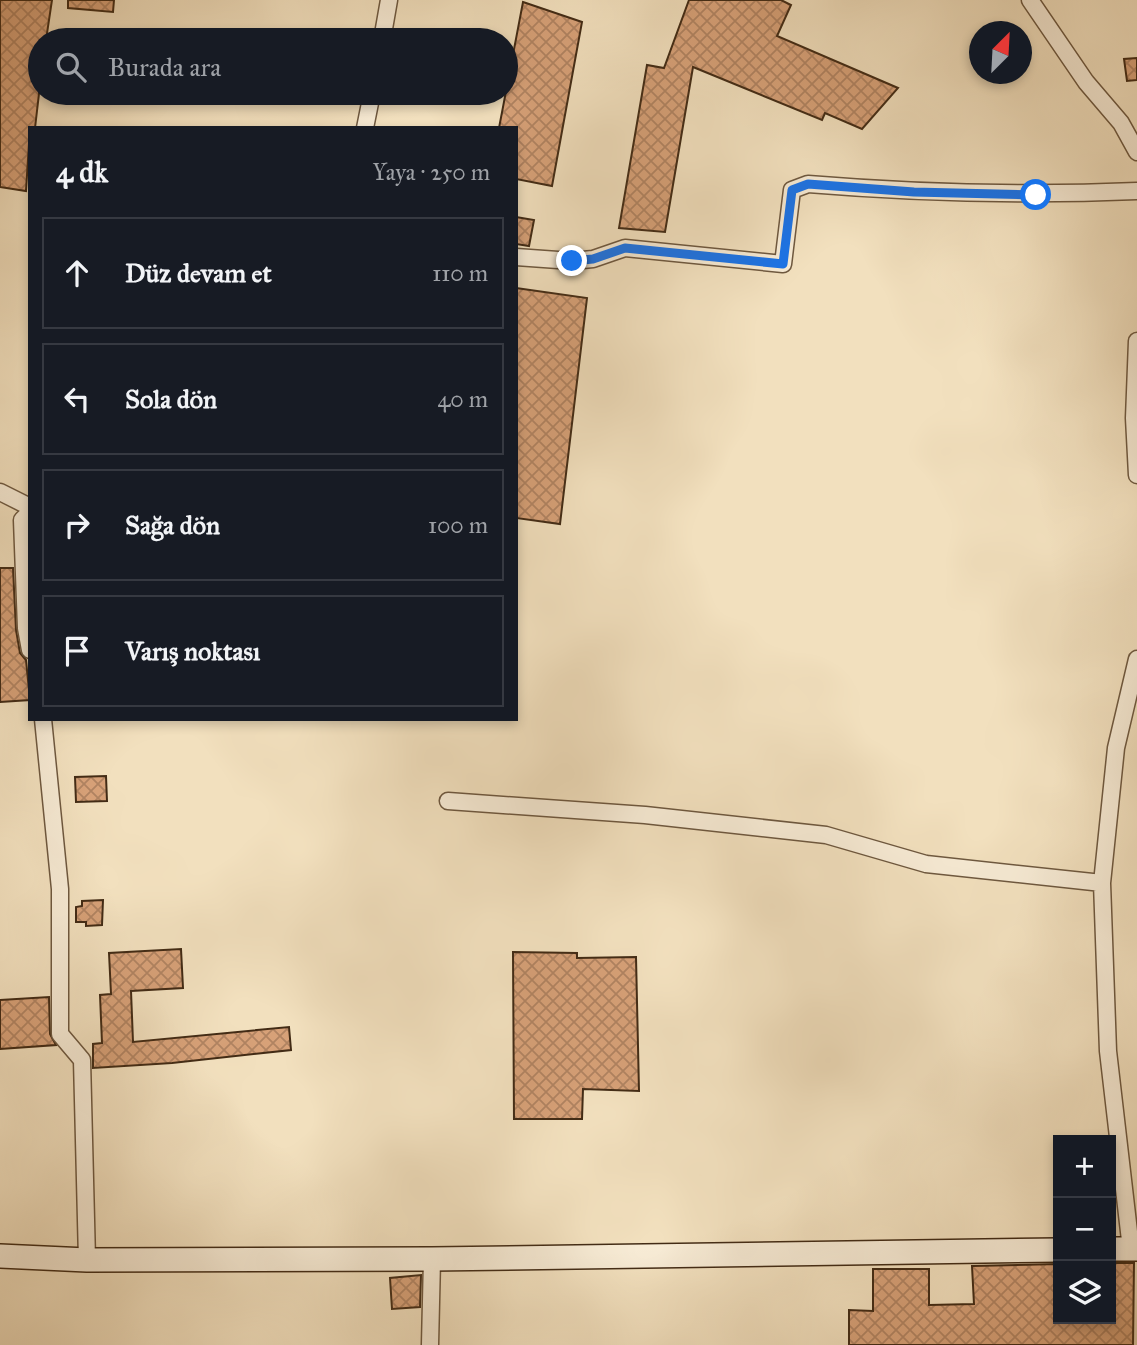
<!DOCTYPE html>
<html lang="tr">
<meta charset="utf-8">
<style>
body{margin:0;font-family:"IM FELL Great Primer",serif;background:#20242c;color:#f1f3f6}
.controls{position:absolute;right:21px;bottom:21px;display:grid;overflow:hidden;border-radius:0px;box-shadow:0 4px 10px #0003}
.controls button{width:63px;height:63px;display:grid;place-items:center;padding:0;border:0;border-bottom:2px solid #363941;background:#171b24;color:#f1f3f6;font:35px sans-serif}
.compass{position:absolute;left:969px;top:21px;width:63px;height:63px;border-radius:50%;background:#171b24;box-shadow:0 4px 10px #0003;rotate:24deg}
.stop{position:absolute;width:21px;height:21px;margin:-16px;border:5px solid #1a73e8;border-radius:50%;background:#fff}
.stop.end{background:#1a73e8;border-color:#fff;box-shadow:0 2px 7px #0008}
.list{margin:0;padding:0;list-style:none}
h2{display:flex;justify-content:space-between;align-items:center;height:91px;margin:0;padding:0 28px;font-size:30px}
h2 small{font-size:23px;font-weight:400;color:#9ea1a6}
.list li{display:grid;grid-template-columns:46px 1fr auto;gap:21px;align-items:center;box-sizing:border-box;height:112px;margin:0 14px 14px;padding:0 14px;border:2px solid #363941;border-radius:0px}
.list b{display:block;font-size:26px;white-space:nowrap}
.list em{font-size:23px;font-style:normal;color:#9ea1a6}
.icon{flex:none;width:38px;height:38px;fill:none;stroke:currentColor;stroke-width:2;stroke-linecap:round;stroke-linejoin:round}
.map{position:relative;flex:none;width:1137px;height:1345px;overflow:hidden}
.search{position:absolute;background:#171b24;box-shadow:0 4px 10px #0003;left:28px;top:28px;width:490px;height:77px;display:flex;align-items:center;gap:18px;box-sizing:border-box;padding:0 24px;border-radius:38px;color:#9ea1a6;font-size:26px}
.panel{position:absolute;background:#171b24;box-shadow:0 4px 10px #0003;left:28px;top:126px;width:490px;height:595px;border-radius:0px}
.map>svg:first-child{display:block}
.building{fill:url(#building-cross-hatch);stroke:#422b15;stroke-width:2}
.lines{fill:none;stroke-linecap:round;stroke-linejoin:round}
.street-casing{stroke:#6e583f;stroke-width:19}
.secondary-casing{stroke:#422b15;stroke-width:26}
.street{stroke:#f7ebd5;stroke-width:16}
.secondary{stroke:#f7ebd5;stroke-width:23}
.route{stroke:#1a73e8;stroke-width:9}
</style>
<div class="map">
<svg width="1137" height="1345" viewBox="0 0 1137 1345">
<defs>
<pattern id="building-cross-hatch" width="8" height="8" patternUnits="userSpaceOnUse" patternTransform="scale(1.75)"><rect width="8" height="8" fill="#d7a178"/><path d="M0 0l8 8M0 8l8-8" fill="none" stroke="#b08361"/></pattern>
</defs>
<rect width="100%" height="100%" fill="#f2e0be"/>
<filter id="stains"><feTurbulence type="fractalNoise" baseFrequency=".00286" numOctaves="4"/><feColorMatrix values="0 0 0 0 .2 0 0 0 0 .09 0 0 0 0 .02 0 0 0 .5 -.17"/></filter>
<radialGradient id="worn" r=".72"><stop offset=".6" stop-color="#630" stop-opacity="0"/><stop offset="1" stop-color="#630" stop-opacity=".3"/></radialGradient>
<path class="building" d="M0 0H52L46 40H40V85L35 128H30L26 191 0 187Z
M68 0H114L113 12 68 8Z
M689 0H781L791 5 777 36 898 88 862 129 825 113 822 120 693 67 665 232 619 228 647 65 664 68Z
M523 2 582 22 552 186 516 179V128H499Z
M1137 58V80L1127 81 1124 59Z
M516 217 534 220 529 246 516 244Z
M516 288 587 298 560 524 516 518Z
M0 568H13L16 630 20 653 26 660 30 700 0 702Z
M106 776 107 801 76 802 75 777Z
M103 900 102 925 86 926V922H76V907L82 906V901Z
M181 949 183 988 131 991 133 1042 289 1027 291 1050 172 1063 93 1068V1044L102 1043 100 995 111 994 109 953Z
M513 952 577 953V958L636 957 639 1091 583 1089 582 1119H514Z
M49 997 50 1034 56 1045 0 1049V1000Z
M1111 1263H1134L1133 1345H849V1310L873 1311V1269H929V1305L974 1304 972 1266 1058 1264V1319H1111Z
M421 1275 420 1307 392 1309 390 1278Z"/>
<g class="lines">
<g class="street-casing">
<path id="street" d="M1030 0 1086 82 1121 123 1137 152
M382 40 389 0
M365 128 372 93
M516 257 572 261 593 259 625 248 783 264 792 190 808 184C918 193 1026 196 1137 191
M1137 341 1134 418 1137 475
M0 492 30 507
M30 512 22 520 26 628 30 650
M43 719 60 889V1034L82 1060 87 1260
M448 801 645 815 826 835 926 864 1102 883
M1131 1249 1108 1051 1102 883 1116 748 1137 659
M430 1345 432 1259"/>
</g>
<g class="secondary-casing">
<path id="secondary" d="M1111 1249H1137
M0 1256 87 1260 432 1259 1058 1250"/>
</g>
<use href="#street" class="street"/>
<use href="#secondary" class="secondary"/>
</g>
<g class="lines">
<path class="route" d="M572 261 593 259 625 248 783 264 792 190 808 184 914 192 1036 195"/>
</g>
<rect width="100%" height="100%" filter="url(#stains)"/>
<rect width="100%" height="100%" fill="url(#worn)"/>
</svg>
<div class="controls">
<button>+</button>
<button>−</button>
<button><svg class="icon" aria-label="layers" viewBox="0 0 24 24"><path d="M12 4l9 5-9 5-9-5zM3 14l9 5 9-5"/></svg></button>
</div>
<svg class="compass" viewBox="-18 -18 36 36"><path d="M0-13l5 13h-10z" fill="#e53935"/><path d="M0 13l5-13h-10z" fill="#9ea1a6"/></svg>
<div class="stop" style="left:1036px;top:195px"></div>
<div class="stop end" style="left:572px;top:261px"></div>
<div class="search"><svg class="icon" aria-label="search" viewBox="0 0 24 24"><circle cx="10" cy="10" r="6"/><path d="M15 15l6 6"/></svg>Burada ara</div>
<section class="panel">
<h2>4 dk<small>Yaya · 250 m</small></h2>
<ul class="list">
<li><svg class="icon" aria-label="ahead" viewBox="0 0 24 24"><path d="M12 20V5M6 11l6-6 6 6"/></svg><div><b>Düz devam et</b></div><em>110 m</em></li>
<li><svg class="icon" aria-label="left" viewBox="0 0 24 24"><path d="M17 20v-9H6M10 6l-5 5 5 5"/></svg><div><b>Sola dön</b></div><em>40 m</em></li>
<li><svg class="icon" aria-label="right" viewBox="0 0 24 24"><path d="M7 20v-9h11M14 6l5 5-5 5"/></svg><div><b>Sağa dön</b></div><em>100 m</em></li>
<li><svg class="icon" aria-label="arrive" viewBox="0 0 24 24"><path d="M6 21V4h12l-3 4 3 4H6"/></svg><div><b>Varış noktası</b></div></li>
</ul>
</section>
</div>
